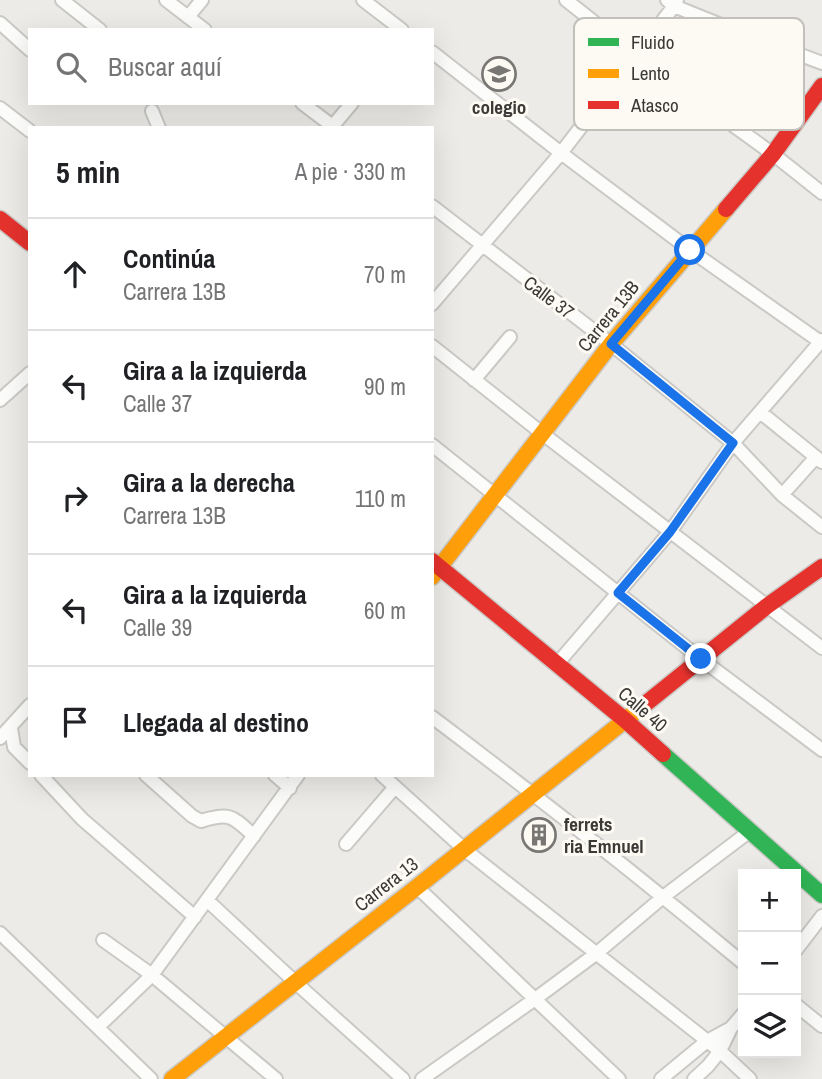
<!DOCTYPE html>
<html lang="es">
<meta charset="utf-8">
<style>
body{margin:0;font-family:"Archivo Narrow",sans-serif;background:#f6f6f6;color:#202124}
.controls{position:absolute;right:21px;bottom:21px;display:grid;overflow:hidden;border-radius:0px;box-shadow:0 7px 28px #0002}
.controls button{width:63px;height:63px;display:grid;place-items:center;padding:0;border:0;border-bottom:2px solid #e0e0e0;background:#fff;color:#202124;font:35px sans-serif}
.stop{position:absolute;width:21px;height:21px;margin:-16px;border:5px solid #1a73e8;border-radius:50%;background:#fff}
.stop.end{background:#1a73e8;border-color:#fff;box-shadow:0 2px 7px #0008}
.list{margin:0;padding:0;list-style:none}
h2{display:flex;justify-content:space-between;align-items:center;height:91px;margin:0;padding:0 28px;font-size:30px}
h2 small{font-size:23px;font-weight:400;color:#757577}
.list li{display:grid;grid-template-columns:46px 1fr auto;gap:21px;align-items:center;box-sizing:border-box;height:112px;padding:0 28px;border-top:2px solid #e0e0e0}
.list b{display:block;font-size:26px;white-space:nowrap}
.list p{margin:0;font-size:23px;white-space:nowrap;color:#757577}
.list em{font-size:23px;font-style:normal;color:#757577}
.icon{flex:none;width:38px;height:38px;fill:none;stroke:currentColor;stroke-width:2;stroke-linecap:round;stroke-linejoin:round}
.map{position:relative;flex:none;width:822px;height:1079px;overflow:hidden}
.search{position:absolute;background:#fff;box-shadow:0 7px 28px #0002;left:28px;top:28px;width:406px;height:77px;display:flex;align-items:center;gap:18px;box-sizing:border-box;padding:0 24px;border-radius:0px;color:#757577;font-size:26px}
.panel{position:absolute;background:#fff;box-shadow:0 7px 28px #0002;left:28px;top:126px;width:406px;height:651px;border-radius:0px}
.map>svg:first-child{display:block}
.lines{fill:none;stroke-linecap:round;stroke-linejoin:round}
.street-casing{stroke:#cac9c6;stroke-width:16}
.fast-casing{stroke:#cac9c6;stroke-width:19}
.slow-casing{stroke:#cac9c6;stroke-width:19}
.jam-casing{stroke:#cac9c6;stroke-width:19}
.street{stroke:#fcfcfb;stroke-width:12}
.fast{stroke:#30b455;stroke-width:16}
.slow{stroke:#ff9f0a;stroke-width:16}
.jam{stroke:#e5322d;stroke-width:16}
.route{stroke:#1a73e8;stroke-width:9}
.labels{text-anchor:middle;stroke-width:6;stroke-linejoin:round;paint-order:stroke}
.poi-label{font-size:19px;font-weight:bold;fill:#3a3936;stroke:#fcfaf3}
.street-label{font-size:19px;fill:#3a3936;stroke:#fcfaf3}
.key{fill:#fcfaf3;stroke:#c2c0ba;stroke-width:2}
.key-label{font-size:19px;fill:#3a3936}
</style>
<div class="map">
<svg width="822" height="1079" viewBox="0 0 822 1079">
<rect width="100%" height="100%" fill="#edebe7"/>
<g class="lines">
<g class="street-casing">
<path id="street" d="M62 0 100 30
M166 0 205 30
M363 0 402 30
M566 0 637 56 773 154 822 193
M667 0 674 6 721 25 822 63
M188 17 202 0
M0 23 30 50
M432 52 561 153 690 250 822 343
M302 103 335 128
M0 108 30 131
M152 111 159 128
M331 128 352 103
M432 206 611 344 733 443 782 495 822 527
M432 304 561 153 674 6 677 0
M432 346 543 434 822 648
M474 380 510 337
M0 400 30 373
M760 412 822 462
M432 445 701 659 822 750
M782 495 816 457
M557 664 670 532 733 443 822 340
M432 717C538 797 641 878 743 963
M11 728 14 747 30 763
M0 738 30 705
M41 775 82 819 195 917
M146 775 192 816 201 821C231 812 232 816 254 836
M275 775 290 788
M382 775 464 849 720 1051 750 1079
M346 844 395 787
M417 887 619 1079
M208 901 295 982 403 1079
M0 933 151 1079
M103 940 152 975 276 1079
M796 950 822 916
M796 1005 822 1026
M98 1027 152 975 298 775
M422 1079 535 999 597 953 663 897 750 831
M661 1079 707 1041 731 1028
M694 1079 708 1066 720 1051 731 1028 743 1014"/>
</g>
<g class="fast-casing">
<path id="fast" d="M663 754 822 895"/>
</g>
<g class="slow-casing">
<path id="slow" d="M432 577 611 344 726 209
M172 1079 417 887 644 705"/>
</g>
<g class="jam-casing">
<path id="jam" d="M726 209 773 154 822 86
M0 219 30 243
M432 561 625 720 663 754
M644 705 767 606 822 567"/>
</g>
<use href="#street" class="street"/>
<use href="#fast" class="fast"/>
<use href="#slow" class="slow"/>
<use href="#jam" class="jam"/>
</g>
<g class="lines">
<path class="route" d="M690 250 611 344 733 443 670 532 618 593 701 659"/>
</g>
<defs>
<g id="school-ring" transform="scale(1.75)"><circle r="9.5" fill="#fcfaf3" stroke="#797774" stroke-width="1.5"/><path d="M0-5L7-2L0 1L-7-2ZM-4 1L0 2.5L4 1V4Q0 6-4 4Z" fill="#797774"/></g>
<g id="building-ring" transform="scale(1.75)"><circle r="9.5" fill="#fcfaf3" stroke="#797774" stroke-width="1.5"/><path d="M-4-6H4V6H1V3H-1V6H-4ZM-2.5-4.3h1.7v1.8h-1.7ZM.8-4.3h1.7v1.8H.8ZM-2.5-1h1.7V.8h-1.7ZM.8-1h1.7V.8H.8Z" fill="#797774"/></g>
</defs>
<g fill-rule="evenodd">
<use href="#school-ring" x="499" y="74"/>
<use href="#building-ring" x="539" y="835"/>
</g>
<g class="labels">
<g class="poi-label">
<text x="499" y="114">colegio</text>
<text x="564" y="831" text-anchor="start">ferrets<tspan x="564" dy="22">ria Emnuel</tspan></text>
</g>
<g class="street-label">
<text transform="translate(549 297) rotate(37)" y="7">Calle 37</text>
<text transform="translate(608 316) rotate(-51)" y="7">Carrera 13B</text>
<text transform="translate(643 709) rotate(41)" y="7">Calle 40</text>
<text transform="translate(386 884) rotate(-38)" y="7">Carrera 13</text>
</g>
</g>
<rect x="574" y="18" width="230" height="112" rx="10" class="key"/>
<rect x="588" y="38" width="31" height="8" fill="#30b455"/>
<rect x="588" y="69" width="31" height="9" fill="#ff9f0a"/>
<rect x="588" y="101" width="31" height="8" fill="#e5322d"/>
<g class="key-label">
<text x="631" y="49">Fluido</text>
<text x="631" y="80">Lento</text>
<text x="631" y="112">Atasco</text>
</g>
</svg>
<div class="controls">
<button>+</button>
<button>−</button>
<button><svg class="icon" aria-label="layers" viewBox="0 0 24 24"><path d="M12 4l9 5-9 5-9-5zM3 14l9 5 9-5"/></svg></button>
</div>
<div class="stop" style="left:690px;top:250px"></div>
<div class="stop end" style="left:701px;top:659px"></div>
<div class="search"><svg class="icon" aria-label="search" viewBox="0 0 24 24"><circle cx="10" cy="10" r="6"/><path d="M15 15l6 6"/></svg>Buscar aquí</div>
<section class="panel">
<h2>5 min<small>A pie · 330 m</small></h2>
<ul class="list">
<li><svg class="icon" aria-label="ahead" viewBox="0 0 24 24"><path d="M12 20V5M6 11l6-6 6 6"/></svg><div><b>Continúa</b><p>Carrera 13B</p></div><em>70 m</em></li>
<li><svg class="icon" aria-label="left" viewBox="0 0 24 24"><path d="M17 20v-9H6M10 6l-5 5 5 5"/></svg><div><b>Gira a la izquierda</b><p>Calle 37</p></div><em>90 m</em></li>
<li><svg class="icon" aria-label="right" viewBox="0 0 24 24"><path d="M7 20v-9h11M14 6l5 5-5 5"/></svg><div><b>Gira a la derecha</b><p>Carrera 13B</p></div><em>110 m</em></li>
<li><svg class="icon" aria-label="left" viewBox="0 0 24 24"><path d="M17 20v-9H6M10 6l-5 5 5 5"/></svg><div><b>Gira a la izquierda</b><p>Calle 39</p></div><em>60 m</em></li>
<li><svg class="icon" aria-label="arrive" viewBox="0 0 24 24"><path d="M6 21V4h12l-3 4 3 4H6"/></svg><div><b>Llegada al destino</b></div></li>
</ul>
</section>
</div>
